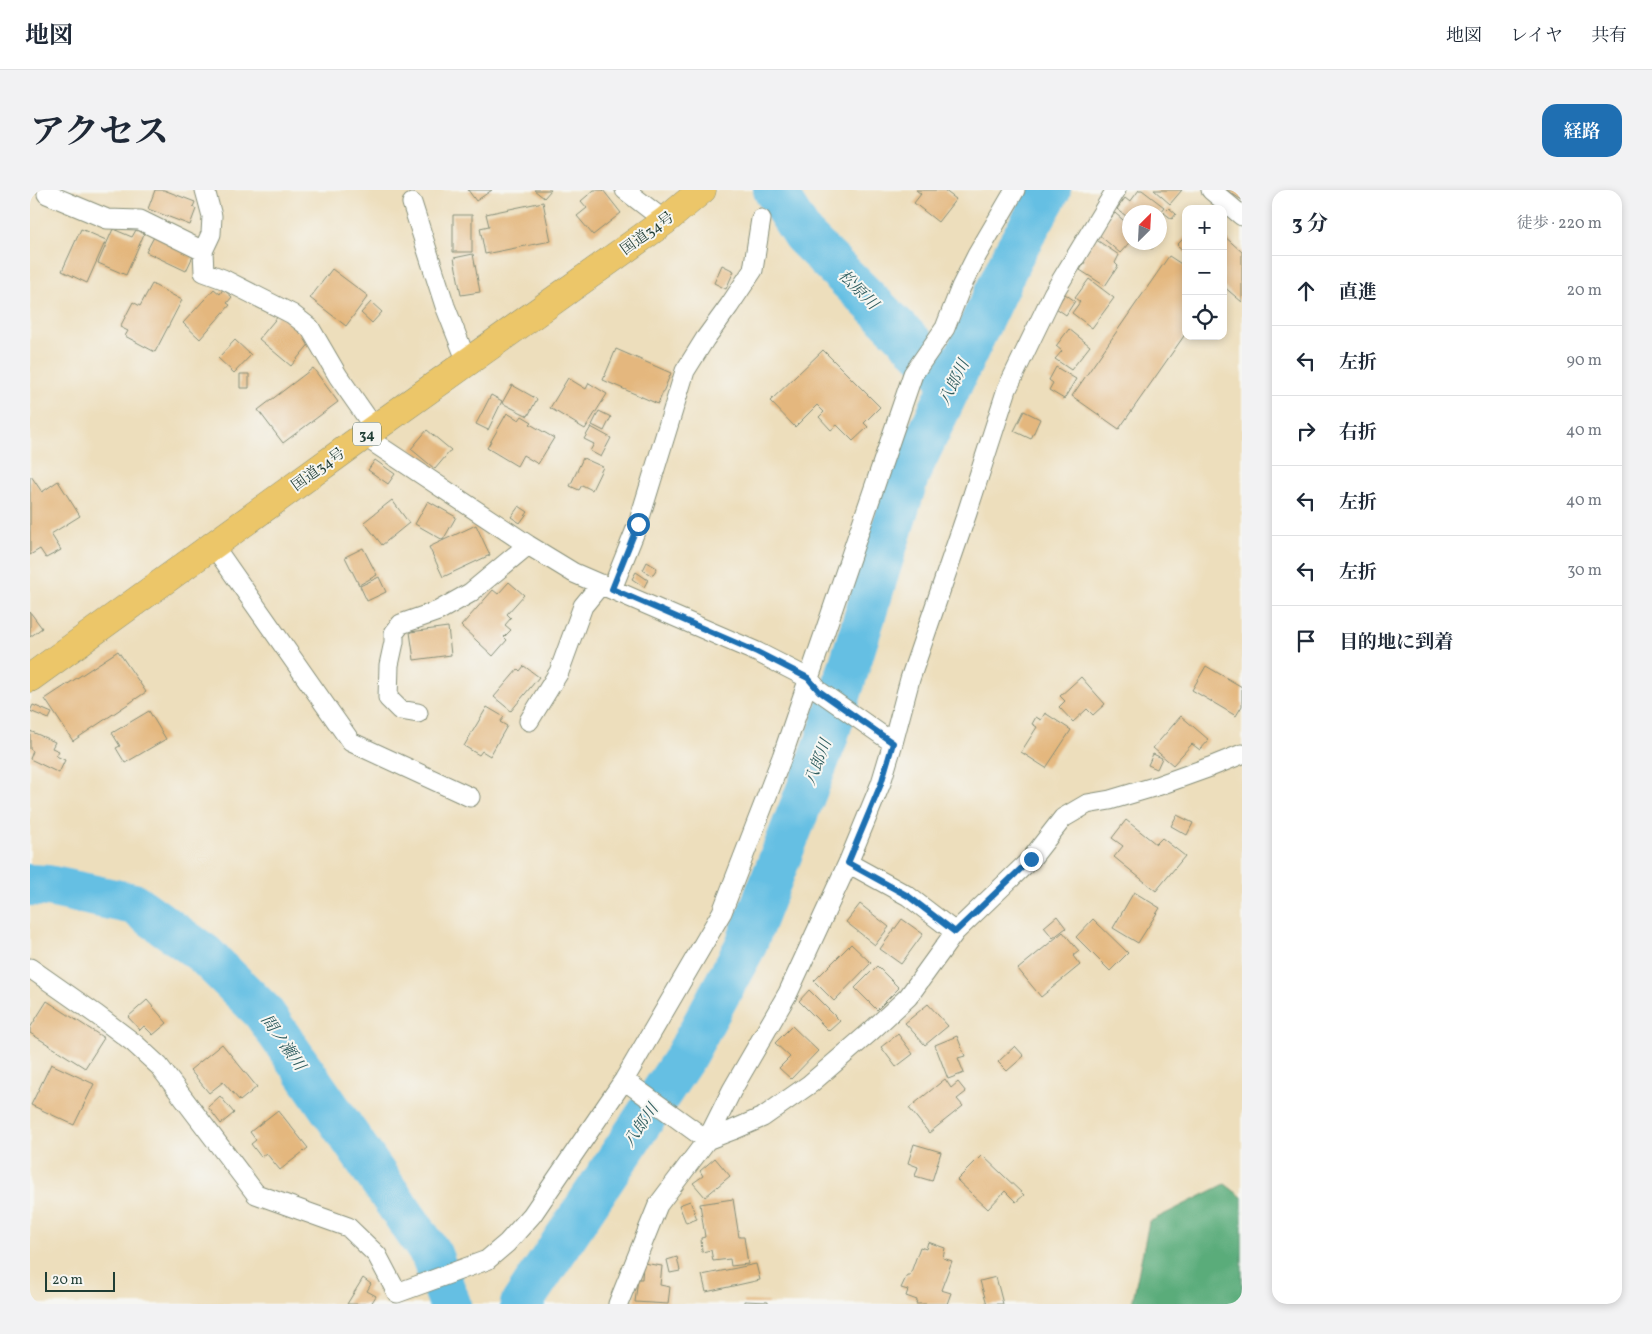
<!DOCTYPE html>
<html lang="ja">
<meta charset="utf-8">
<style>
body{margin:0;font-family:Vollkorn,"Noto Serif JP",serif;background:#f2f2f3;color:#1f2937}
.controls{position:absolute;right:15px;top:15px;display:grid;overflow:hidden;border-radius:10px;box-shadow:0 2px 8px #0003}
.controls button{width:45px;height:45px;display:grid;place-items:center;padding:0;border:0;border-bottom:1px solid #e0e1e3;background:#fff;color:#1f2937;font:25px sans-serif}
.compass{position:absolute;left:1092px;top:15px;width:45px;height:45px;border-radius:50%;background:#fff;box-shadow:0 2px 8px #0003;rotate:24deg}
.scale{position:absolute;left:15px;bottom:12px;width:70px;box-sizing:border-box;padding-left:5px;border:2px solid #1f3d34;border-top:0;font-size:14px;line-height:18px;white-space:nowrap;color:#1f3d34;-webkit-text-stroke:4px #f6f6f2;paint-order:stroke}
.stop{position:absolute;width:15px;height:15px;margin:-11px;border:4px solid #1f6fb2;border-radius:50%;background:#fff}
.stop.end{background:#1f6fb2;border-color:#fff;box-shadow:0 1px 5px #0008}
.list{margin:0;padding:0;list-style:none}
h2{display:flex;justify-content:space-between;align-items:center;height:65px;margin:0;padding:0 20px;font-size:21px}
h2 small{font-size:16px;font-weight:400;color:#747a83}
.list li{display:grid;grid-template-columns:32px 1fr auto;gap:15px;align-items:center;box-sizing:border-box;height:70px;padding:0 20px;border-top:1px solid #e0e1e3}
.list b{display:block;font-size:19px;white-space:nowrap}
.list em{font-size:16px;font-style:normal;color:#747a83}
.icon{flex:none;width:28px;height:28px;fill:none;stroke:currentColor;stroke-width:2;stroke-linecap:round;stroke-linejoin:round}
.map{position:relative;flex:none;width:1212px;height:1114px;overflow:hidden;border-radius:15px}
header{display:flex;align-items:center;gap:30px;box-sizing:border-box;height:70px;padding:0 25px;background:#fff;border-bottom:1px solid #e0e1e3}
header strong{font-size:24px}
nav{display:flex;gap:28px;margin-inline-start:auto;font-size:18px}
.intro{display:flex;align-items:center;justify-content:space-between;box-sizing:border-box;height:120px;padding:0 30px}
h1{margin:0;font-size:35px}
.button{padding:12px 22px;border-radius:15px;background:#1f6fb2;color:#fff;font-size:18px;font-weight:700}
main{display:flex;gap:30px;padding:0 30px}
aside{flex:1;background:#fff;border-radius:15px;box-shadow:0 2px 8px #0003}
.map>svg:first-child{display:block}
.forest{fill:#5aac7a;stroke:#3c7457}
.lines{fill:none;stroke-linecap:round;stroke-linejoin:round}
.river{stroke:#65bfe3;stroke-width:42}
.building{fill:#e4b77e}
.minor-casing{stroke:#868e78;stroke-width:21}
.trunk-casing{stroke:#868e78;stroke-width:29}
.minor{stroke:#fff;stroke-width:19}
.trunk{stroke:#ecc669;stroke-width:28}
.route{stroke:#1f6fb2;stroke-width:6}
.labels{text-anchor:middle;stroke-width:4;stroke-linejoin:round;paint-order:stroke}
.shield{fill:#f6f6f2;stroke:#60746d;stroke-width:1}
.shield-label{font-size:14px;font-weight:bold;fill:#1f3d34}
.street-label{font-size:15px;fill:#1f3d34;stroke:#f6f6f2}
.water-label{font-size:16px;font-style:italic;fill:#305e60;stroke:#f6f6f2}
</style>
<header>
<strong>地図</strong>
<nav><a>地図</a><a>レイヤ</a><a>共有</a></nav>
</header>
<div class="intro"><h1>アクセス</h1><a class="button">経路</a></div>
<main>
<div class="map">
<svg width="1212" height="1114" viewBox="0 0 1212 1114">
<rect width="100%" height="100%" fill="#f6f6f2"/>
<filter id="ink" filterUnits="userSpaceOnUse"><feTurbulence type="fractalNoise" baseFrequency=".02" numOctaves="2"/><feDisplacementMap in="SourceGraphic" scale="10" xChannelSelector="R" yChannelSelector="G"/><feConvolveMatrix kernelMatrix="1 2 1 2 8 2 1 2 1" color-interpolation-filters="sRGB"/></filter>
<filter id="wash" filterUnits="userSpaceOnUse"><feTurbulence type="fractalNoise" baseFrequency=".0096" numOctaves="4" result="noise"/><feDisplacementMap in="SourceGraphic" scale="20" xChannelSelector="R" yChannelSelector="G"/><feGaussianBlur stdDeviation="1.12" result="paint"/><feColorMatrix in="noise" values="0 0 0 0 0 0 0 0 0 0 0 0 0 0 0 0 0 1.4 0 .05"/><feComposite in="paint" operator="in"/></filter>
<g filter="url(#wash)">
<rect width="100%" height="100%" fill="#eddebc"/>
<path class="forest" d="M1195 994 1212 1007V1114H1102L1119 1032Z"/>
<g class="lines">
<path class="river" d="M744 0 773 45 922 192
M0 695 18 696 104 714 174 764 233 822 401 1064 420 1114
M491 1114 655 867 715 757 796 551 879 284 985 61 1020 0"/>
</g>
<g id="blocks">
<path class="building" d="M125 0H134L165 12 163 17 166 19 160 35 118 19Z
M438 0H462L446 11Z
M504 0H521L514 8Z
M564 0H573L591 23 563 45 547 26 557 18 551 11Z
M886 0H914L926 9 908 32 884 13 891 4Z
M1109 0H1112L1134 17 1130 22H1100V29L1087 19 1095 8 1100 12Z
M1124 0H1152L1140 14Z
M1196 0H1212V10Z
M513 12 521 51 455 64 450 38 459 36 456 24Z
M1139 18 1146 24 1142 29 1134 23Z
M1085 23 1100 36V52L1090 63 1068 44Z
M423 25H442V62H423Z
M51 39 76 50 57 93 32 81Z
M83 39 102 47 106 40 114 44 96 85 68 73Z
M125 45 164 64 156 81 116 62Z
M1193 45 1212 62V112L1193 96Z
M1156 46V63L1147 55Z
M1065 49 1089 65 1085 73 1088 76 1075 96 1050 80 1055 72 1052 70Z
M1114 52H1125L1126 53 1122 59Z
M443 64 450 102 431 105 424 68Z
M1139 66 1156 77V143L1089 239 1042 206Z
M692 75 704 81 696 99 684 93Z
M302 79 338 106 316 136 280 108Z
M1059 89 1084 108 1062 138 1042 123 1050 112 1045 108Z
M122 94 152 110 125 162 95 146 98 141 90 137 103 112 110 116Z
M184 99 190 104 193 99 202 107 197 113 200 115 170 149 153 133Z
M1035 104 1045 111 1036 125 1026 118Z
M341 112 352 122 342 133 331 123Z
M249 125 281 152 261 176 229 149Z
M1039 139 1060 156 1041 180 1025 169 1032 161 1026 156Z
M205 150 221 165 204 183 188 168Z
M586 159 641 183 628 214 573 190Z
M793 160 850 217 834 233 838 237 823 251 807 235 801 240 789 227 794 222 787 215 765 237 740 211Z
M1026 177 1046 189 1034 209 1019 200 1023 193 1019 190Z
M283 178 308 212 253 253 228 220Z
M210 184H219V198H210Z
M538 188 556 199 559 193 577 204 555 239 520 218Z
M482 195 507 209 498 226 472 213Z
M461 205 472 211 458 240 446 234Z
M569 221 581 227 574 241 562 235Z
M994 221 1010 229 1001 249 984 241Z
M477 223 489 230 492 226 502 232 500 234 524 248 508 274 493 265 487 276 457 258Z
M561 237 581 248 571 267 560 261 564 254 554 249Z
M397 240 421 260 405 279 381 259Z
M553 268 573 277 562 300 552 295 549 300 540 296Z
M345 270 365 284 358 294 338 280Z
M1 286 12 302 28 291 50 326 21 344 31 360 16 368 10 359 0 365V287Z
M362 310 379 333 352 355 334 332Z
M398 311 426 327 413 350 385 334Z
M489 316 498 322 490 333 481 327Z
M446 335 460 365 413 387 399 357Z
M333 358 347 385 329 395 315 367Z
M617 372 627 378 622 386 613 380Z
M606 382 618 390 614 397 602 389Z
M349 387 356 402 337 411 330 396Z
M479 392 494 405 477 424 481 428 475 435 481 440 474 447 477 450 463 466 431 436 463 400 468 404Z
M0 422 12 438 0 447Z
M418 437 421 465 384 470 380 442Z
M88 461 116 502 43 551 15 509Z
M494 476 509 487 481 521 464 507 488 479 490 481Z
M1176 476 1212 497V516L1206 526 1162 500Z
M1051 487 1075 514 1063 525 1057 519 1043 532 1029 517 1035 511 1030 506Z
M3 515 22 523 19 529 0 521Z
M457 517 474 527 470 532 477 536 460 566 452 561 449 565 434 556Z
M119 521 136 549 95 573 86 558 90 556 82 543Z
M1015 523 1041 540 1016 578 991 562 1007 537 1002 534 1006 527 1011 530Z
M1151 526 1179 550 1170 560 1162 554 1143 575 1123 558Z
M0 541 25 552 22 558 29 561 26 566 35 570 29 583 0 569 3 561 0 559Z
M1123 564 1132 568 1127 579 1118 575Z
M1147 625 1163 633 1157 645 1141 636Z
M1096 630 1126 654 1132 648 1155 666 1126 701 1084 667 1093 656 1082 648Z
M1104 702 1130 718 1108 753 1083 738Z
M830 714 859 737 845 755 816 732Z
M1027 726 1036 738 1023 748 1014 737Z
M872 729 893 744 871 774 850 759Z
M1063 729 1098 763 1080 781 1046 747Z
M1033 742 1049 761 1043 766 1050 775 1011 807 988 779Z
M821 754 841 773 804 811 784 791Z
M847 776 869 798 847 820 825 798Z
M779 800 810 831 799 841 769 811Z
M117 810 137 833 123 845 114 836 110 840 98 827Z
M17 811 74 848 55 878 0 843V838Z
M898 814 918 836 895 855 875 833Z
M762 836 788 861 761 889 749 878 760 867 745 853Z
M868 844 883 864 866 877 851 857Z
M927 846 935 866 928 868 934 883 918 889 905 855Z
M192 854 227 897 210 911 193 892 179 903 160 880Z
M985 856 994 866 977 881 968 872Z
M21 874 64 894 44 935 1 915Z
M915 889 921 898 928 892 936 902 927 909 933 916 899 943 879 918Z
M190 906 204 923 191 934 178 917Z
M248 920 278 958 250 980 236 963 231 967 221 954 226 950 220 942Z
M884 954 911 962 902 991 885 986 888 977 878 973Z
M952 965 994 1005 986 1012 975 1001 958 1019 927 990Z
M685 968 700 986 675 1007 663 993 673 986 670 981Z
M703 1009 709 1047H714L718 1074 701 1076 700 1069 683 1071 681 1060 672 1062 671 1048 675 1047 670 1014Z
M660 1011 667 1029 656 1033 649 1015Z
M898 1052 915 1058 913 1068 922 1071 911 1100 921 1103 917 1114H886L887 1110 876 1106 878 1100 871 1098 877 1085H880L890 1057 896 1059Z
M647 1067 650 1081 640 1083 637 1070Z
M613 1073 632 1076 630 1095 640 1097 638 1114 605 1112 608 1089H612Z
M726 1074 730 1090 676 1102 672 1085Z
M966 1087 973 1114H957L950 1091Z
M333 1088 341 1094 337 1101 346 1106 341 1114H317Z
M714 1111 738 1112V1114H714Z"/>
</g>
</g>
<g filter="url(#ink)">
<use href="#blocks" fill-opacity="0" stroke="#868e78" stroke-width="1"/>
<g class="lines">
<g class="minor-casing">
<path id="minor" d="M175 0 182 26 181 44 173 61 174 82 193 89 262 124 280 138 308 186 345 239
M595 0 635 31
M1181 0 1212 26
M17 4 77 29 110 30 173 61
M382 13 415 116 437 172
M334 246 498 355 544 383 727 462 778 488 789 501 863 553 851 593 818 673 758 803 702 900 677 950 628 1015 588 1114
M183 355 321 552 440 607
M582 399 608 334 655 181 675 149 699 116 723 80 731 29
M388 523 370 520 358 508 359 475 364 452V443L371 434 408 421 440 403 498 355
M499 531 529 482 553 416 571 394
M863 553 880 489 937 323 977 199 1023 104 1086 0
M818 673 878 706 925 742
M0 778 67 825 104 853 129 876 226 1004 318 1037 347 1065 367 1103 457 1070 477 1053 502 1025 594 890 692 722 752 567 883 184 915 138 931 97 947 65 985 0
M594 890 677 950
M677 950 703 940 733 927 780 894 839 843 878 807 925 742 1001 669 1033 628 1057 614 1080 610 1127 596 1180 577 1212 564"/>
</g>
<g class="trunk-casing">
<path id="trunk" d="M0 488 334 246 635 31 672 0"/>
</g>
<use href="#minor" class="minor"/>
<use href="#trunk" class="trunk"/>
</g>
</g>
<g class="lines" filter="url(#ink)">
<path class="route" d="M608 334 582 399 727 462 778 488 789 501 863 553 851 594 818 673 878 706 925 742 1001 669"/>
</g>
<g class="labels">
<rect class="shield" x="323" y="232.5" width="28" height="23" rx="4"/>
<g class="shield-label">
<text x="337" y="249">34</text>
</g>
<g class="street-label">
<text transform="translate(617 43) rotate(-36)" y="5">国道34号</text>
<text transform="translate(288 279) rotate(-36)" y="5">国道34号</text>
</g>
<g class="water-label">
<text transform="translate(829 99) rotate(45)" y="6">松原川</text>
<text transform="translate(923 192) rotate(-64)" y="6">八郎川</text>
<text transform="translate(787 572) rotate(-69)" y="6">八郎川</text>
<text transform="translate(254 852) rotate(55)" y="6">間ノ瀬川</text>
<text transform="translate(610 935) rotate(-56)" y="6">八郎川</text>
</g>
</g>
</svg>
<div class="controls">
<button>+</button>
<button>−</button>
<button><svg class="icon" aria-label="locate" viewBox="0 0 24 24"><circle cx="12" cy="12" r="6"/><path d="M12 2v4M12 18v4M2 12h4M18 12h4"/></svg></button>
</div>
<svg class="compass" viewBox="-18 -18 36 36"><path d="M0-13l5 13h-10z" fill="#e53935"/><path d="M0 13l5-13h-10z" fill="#747a83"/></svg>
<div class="scale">20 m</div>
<div class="stop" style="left:608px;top:334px"></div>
<div class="stop end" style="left:1001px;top:669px"></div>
</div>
<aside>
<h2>3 分<small>徒歩 · 220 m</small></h2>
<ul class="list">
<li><svg class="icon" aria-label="ahead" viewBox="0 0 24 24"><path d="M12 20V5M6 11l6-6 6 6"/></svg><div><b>直進</b></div><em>20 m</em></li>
<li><svg class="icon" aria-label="left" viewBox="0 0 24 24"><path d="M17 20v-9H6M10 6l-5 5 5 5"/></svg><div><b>左折</b></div><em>90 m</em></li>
<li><svg class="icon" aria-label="right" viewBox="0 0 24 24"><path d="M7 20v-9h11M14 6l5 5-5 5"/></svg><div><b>右折</b></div><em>40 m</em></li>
<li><svg class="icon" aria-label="left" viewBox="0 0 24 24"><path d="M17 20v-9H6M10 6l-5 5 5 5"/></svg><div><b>左折</b></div><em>40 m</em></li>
<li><svg class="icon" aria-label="left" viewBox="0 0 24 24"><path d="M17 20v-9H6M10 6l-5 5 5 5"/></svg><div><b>左折</b></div><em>30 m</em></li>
<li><svg class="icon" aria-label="arrive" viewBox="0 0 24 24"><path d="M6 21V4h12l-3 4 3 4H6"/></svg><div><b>目的地に到着</b></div></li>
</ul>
</aside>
</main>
